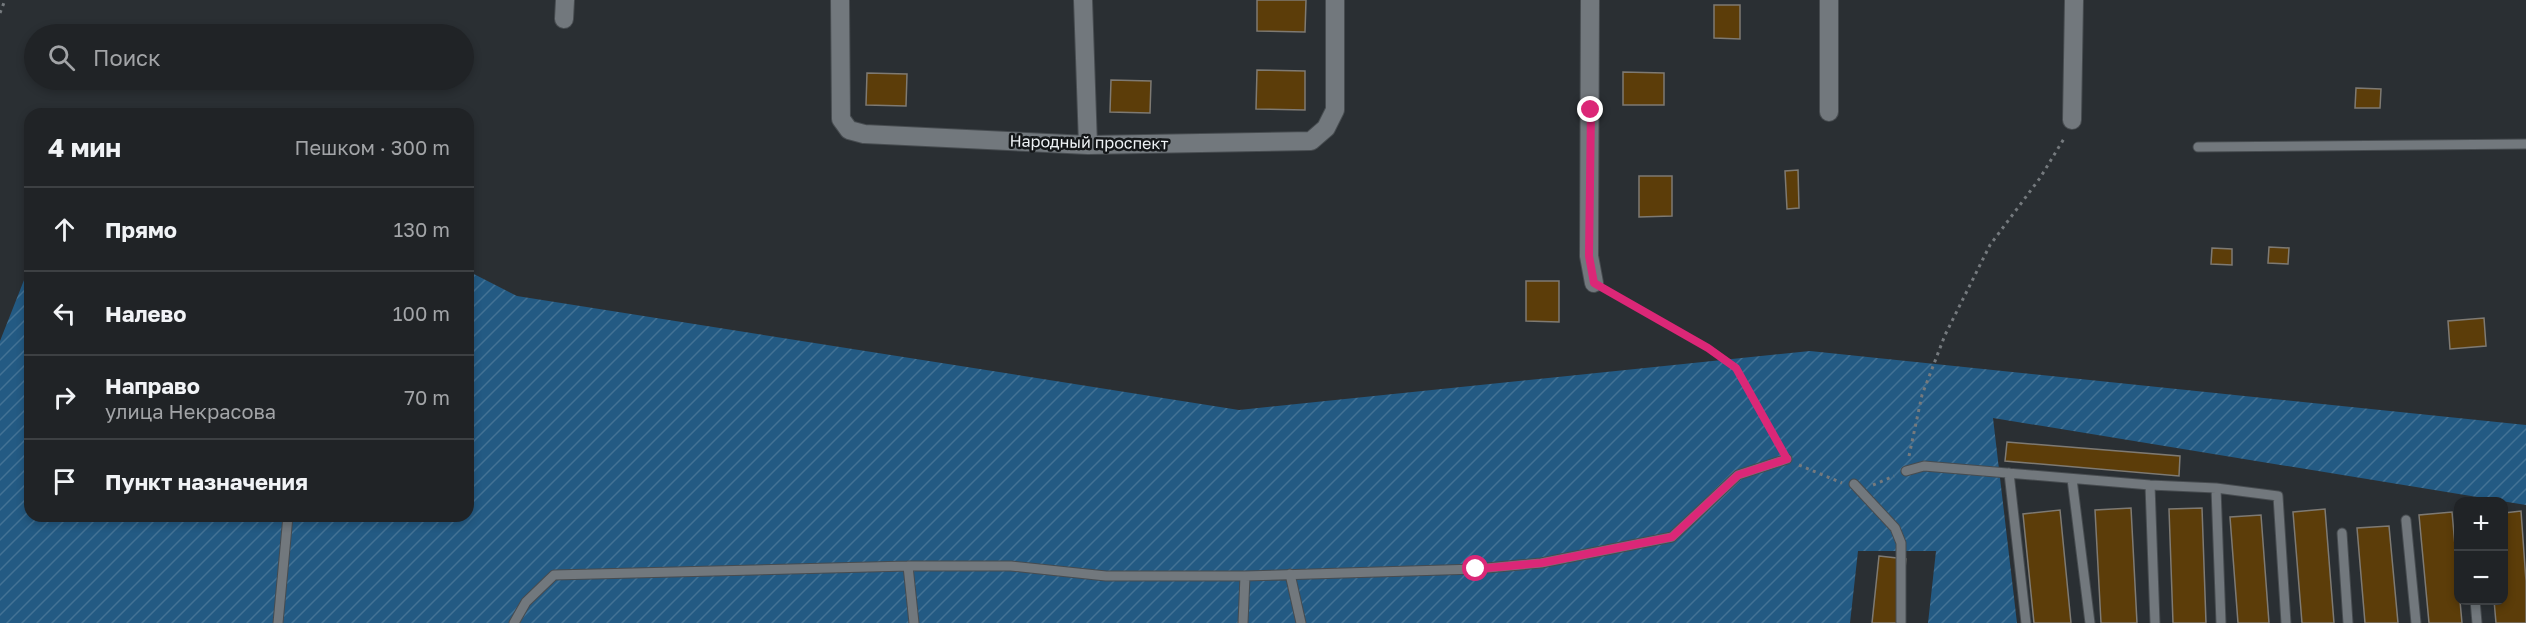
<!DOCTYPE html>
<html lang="ru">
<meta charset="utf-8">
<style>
body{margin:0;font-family:"Golos Text",sans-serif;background:#282b2e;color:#f1f3f6}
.controls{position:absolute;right:18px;bottom:18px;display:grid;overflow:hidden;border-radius:12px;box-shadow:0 3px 9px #0003}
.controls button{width:54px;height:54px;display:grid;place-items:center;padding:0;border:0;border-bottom:2px solid #3d4043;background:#202326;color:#f1f3f6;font:30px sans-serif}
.stop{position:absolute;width:18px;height:18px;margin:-14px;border:4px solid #db2777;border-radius:50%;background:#fff}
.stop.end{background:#db2777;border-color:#fff;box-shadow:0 2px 6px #0008}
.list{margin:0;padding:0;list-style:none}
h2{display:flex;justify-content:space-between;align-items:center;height:78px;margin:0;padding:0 24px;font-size:26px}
h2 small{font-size:20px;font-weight:400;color:#a2a4a7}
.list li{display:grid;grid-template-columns:39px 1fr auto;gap:18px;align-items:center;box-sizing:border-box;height:84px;padding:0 24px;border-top:2px solid #3d4043}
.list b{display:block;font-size:22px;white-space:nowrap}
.list p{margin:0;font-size:20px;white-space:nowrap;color:#a2a4a7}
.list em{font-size:20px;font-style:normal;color:#a2a4a7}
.icon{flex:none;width:33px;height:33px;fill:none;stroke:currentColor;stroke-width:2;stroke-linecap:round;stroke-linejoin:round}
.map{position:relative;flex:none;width:2526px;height:623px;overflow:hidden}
.search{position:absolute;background:#202326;box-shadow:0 3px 9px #0003;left:24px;top:24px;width:450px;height:66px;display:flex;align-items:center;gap:15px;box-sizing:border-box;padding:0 21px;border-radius:33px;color:#a2a4a7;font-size:22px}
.panel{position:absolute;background:#202326;box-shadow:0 3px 9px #0003;left:24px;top:108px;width:450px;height:414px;border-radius:18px}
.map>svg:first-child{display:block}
.garden{fill:url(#garden-furrows)}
.building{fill:#5c3d09;stroke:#7e7a73;stroke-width:1.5}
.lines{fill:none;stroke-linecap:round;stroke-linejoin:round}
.lane-casing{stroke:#474c50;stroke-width:11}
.street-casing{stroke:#474c50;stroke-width:20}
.path{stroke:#757a7e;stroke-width:3;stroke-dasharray:3 4.5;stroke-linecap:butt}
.lane{stroke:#72787d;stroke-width:9}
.street{stroke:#72787d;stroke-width:18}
.route{stroke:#db2777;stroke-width:8}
.labels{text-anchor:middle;stroke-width:5;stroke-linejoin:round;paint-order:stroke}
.street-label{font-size:16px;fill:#eff3f6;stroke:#141719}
</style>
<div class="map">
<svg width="2526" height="623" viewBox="0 0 2526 623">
<defs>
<pattern id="garden-furrows" width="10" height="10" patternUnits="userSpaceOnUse" patternTransform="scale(1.5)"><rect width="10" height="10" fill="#235a83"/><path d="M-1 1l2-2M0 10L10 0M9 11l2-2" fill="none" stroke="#437295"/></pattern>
</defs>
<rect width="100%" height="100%" fill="#2a2f33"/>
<path class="garden" d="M468 271 517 296 1239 410 1810 351 2526 425V505L1993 418 2017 623H1928L1936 551H1858L1850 623H0V341L26 275 30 274V516H468Z"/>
<path class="building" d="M1257 0H1306L1305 32 1257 31Z
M1714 5H1740V39L1714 38Z
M1257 70 1305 71V110L1256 109Z
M1623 72 1664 73V105H1623Z
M867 73 907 74 906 106 866 105Z
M1111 80 1151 81 1150 113 1110 112Z
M2356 88 2381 89 2380 108H2355Z
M1798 170 1799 208 1787 209 1785 171Z
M1639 176H1672V216L1639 217Z
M2269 247 2289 248 2288 264 2268 263Z
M2212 248 2232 249V265L2211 264Z
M1526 281H1559V322L1526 321Z
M2484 318 2486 346 2450 349 2448 321Z
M2007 442 2180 456 2179 476 2005 461Z
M2131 508 2137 623H2101L2095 510Z
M2202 508 2206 623H2173L2169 509Z
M2325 509 2334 623H2302L2293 512Z
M2060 510 2071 623H2034L2023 514Z
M2521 511 2526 581V623H2496L2494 600H2504V513Z
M2452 512 2462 623H2429L2419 515Z
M2261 515 2269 623H2238L2230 517Z
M2389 526 2398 623H2365L2357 528Z
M1879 556 1906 559 1899 623H1872Z"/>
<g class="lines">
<g class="lane-casing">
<path id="lane" d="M2198 147 2526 144
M1906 471 1924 466 2150 485 2216 488 2278 496 2286 623
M2009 473 2026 623
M2072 479 2090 623
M1854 484 1895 528 1901 543V623
M2150 485 2155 623
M2216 488 2221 623
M2406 520 2416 623
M2342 533 2348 623
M908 566 914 623
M1290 574 1301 623
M2475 600 2477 623
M278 623 288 516
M514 623 526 602 554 575 908 566H1011L1106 576H1245L1476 569 1541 563 1672 537 1738 475 1787 459
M1243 623 1245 576"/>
</g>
<g class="street-casing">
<path id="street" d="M840 0 841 119 849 130 864 134 1088 145 1311 141 1326 128 1335 110V0
M1083 0 1088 145
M1590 0 1589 256 1594 283
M564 19 565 0
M1829 112V0
M2072 120 2074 0"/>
</g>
<path class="path" d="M0 13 5 0
M1608 291 1708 348 1736 368 1782 449
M1909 456 1922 395 1945 335 1990 245 2040 178 2065 137
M1799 465 1842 483
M1873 485 1894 476"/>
<use href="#lane" class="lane"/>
<use href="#street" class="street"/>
</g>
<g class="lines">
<path class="route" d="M1476 569 1541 563 1672 537 1738 475 1787 459 1736 368 1708 348 1594 283 1589 256 1591 110"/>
</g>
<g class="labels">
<g class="street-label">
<text transform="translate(1089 142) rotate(1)" y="6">Народный проспект</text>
</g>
</g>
</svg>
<div class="controls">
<button>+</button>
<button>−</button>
</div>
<div class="stop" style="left:1476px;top:569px"></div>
<div class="stop end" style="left:1591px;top:110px"></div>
<div class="search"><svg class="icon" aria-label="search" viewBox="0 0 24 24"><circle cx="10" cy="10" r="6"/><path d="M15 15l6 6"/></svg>Поиск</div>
<section class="panel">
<h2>4 мин<small>Пешком · 300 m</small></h2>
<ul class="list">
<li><svg class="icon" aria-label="ahead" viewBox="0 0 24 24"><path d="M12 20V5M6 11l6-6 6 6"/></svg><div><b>Прямо</b></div><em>130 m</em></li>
<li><svg class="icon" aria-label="left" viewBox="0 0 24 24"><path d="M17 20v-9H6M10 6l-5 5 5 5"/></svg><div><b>Налево</b></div><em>100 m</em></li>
<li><svg class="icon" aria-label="right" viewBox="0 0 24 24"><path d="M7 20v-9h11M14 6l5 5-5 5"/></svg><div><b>Направо</b><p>улица Некрасова</p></div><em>70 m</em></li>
<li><svg class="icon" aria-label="arrive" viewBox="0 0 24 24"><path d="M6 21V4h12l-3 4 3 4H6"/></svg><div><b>Пункт назначения</b></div></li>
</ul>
</section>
</div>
